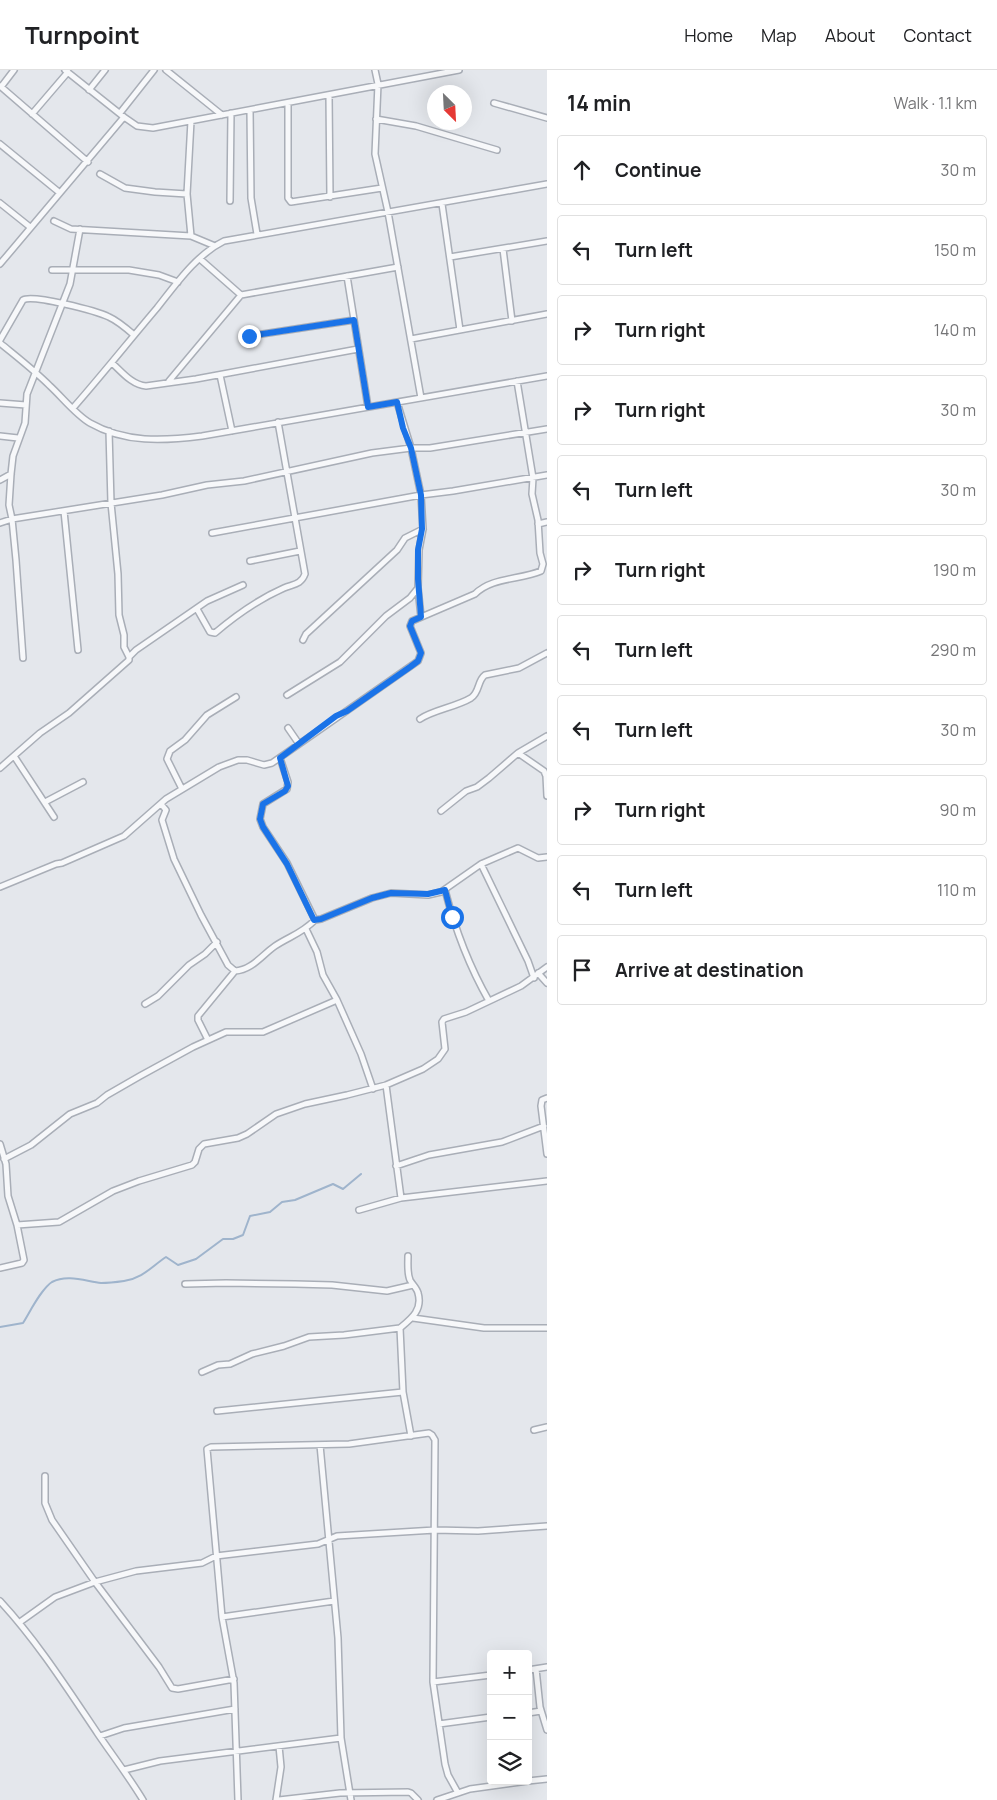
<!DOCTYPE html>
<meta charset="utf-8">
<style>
body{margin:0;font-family:Manrope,sans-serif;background:#f2f2f2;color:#202124}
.controls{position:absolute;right:15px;bottom:15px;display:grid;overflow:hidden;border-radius:5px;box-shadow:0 5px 20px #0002}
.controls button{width:45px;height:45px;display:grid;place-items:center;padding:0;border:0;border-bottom:1px solid #e0e0e0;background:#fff;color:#202124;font:25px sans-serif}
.compass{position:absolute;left:427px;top:15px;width:45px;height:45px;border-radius:50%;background:#fff;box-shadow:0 5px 20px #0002;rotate:156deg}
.stop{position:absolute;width:15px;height:15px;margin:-11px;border:4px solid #1a73e8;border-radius:50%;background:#fff}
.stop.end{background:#1a73e8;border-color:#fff;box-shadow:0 1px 5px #0008}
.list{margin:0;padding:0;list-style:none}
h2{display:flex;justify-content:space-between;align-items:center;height:65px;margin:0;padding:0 20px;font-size:21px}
h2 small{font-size:16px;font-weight:400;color:#757577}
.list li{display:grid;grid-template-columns:32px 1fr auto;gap:15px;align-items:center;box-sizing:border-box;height:70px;margin:0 10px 10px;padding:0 10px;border:1px solid #e0e0e0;border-radius:5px}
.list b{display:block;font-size:19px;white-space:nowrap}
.list em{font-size:16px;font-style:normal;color:#757577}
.icon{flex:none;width:28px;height:28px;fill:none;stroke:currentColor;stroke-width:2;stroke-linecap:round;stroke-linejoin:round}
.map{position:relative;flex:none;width:547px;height:1730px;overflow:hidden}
header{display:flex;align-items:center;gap:30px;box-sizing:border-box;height:70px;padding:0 25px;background:#fff;border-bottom:1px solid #e0e0e0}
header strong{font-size:24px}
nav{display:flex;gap:28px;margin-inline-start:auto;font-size:18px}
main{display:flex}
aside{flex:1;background:#fff}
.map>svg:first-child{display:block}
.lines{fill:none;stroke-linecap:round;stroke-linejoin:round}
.stream{stroke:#9fb4cc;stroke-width:2}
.minor-casing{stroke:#a9aeb7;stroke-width:8}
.minor{stroke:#f7f8fa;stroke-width:5}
.route{stroke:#1a73e8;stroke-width:6}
</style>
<header>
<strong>Turnpoint</strong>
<nav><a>Home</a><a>Map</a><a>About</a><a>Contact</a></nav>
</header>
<main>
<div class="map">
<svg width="547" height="1730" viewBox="0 0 547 1730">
<rect width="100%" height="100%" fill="#e4e7ec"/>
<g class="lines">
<path class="stream" d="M0 1257 23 1253C30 1242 41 1219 52 1212 67 1204 85 1211 101 1213 108 1213 117 1212 124 1211 143 1208 151 1197 166 1187L178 1195 196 1189 223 1169H233L243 1165 250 1146 270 1142 282 1132 295 1130 333 1114 343 1119 361 1104"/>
<g class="minor-casing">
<path id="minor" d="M166 0 222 45
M375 0 378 14 375 84 388 142 421 328
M0 16 88 92
M1 17 14 0
M89 20 105 0
M329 25 330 127
M494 33 547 48
M288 34V128L291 132 382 118
M250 40 251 128 257 164
M120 43 154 0
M32 44 68 2
M124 47 137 56 153 58C255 39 357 19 459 0
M376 49 416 56 497 80
M191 51 187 124 191 166
M0 74 60 123
M100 104 125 118 155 122 187 124
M230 131 231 43
M0 133 30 157
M442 134 460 260
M54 151 71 159 191 166 215 176
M503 179 512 251
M450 187 547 171
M200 189 241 225 398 197
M0 194 124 47 65 0
M52 200H129L159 205 178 212
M347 206 368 337
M249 266 354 250
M411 269 547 244
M0 270 23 230C32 224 97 241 109 247 118 251 126 258 134 265
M0 273C17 287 34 300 50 316 62 327 76 345 90 353 125 373 163 371 202 366L547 306
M112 293C122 302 132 315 146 316L196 309 358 279
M220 305 232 361
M169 311 241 225
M0 333 26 335
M73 338C102 305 129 271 157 238 176 214 196 185 224 171L547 114
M109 361 111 433 118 504 119 545 124 565V577L129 587
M0 366 18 368
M0 410 11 404
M64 441 78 580
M0 453 12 449 162 425 207 415 244 411 372 383 411 378H430L547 359
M538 454 547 452
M212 463 421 425 453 421 547 405
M250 491 300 481
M418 518 421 547
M197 539 210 562 215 563C235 546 259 529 284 518 293 514 301 515 305 504L278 352
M303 570 306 564 397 480 405 468 423 459
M23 588 16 490 12 449 9 435 11 404 13 386 25 353 27 324 70 214 80 159
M287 625 340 592 386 546 410 528 418 518 419 480 423 459 421 425 411 378 397 332
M420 649C433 640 456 637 471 628 480 622 477 611 485 605L519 598 547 583
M288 658 299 674
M518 683 547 666
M14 686 54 747
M280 688 288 712 287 719 263 734 260 749 263 757 287 793 315 850 321 849 372 828 391 823 428 825 441 822 481 794 528 891 534 908
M0 698 40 663 69 643 129 590V587L136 580 207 531 243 515
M182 719 167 689 170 681 185 670 207 645 236 627
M45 732 83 712
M161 734 166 740 162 750 174 789 201 845 228 895 235 901C252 900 262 885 275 876 290 866 301 864 315 850
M441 741 466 721 477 717 489 708 518 683 544 701 546 706 547 726
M481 794 518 778 538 788 547 787
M0 817 56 794 62 793 124 766 166 729 219 697 238 690H247L264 695 272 693 418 591 421 583 410 556 412 551 475 524C492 507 520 510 541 501L543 494 540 483 538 450 532 424 533 408 517 311
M445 820C455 859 469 896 489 931
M306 859 317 882 323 905 337 930 361 984 373 1019
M538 903 547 913
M145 934 158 926 189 895 205 884 217 872
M208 970 198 950V946L235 901
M386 1015 401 1128
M547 1028 542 1030 541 1036 547 1084
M0 1074 6 1094 8 1126 17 1155 24 1190 22 1193 0 1198
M4 1089 31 1075 70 1044 97 1033 107 1025 140 1006 193 977 226 962H263L337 930
M396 1096 429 1085 502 1072 544 1056
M359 1140 401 1128 547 1111
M17 1155 59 1152 113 1121 139 1111 192 1095 195 1092 199 1079 204 1074 238 1068 247 1064 276 1044 305 1034 347 1025 386 1015 423 999 438 989 445 979 442 952 444 949 466 942 521 916 547 897
M408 1186C408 1194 407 1203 410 1210 412 1214 417 1218 418 1223 423 1240 411 1249 400 1258L403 1322 411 1366
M185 1214 226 1213 295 1214 332 1215 387 1221 413 1215
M413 1248 484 1258H547
M202 1302 218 1295 230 1294 252 1284 284 1276 309 1267 344 1265 400 1258
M217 1341 403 1322
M534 1360 547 1357
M320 1375 338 1568 341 1668 351 1730
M45 1406V1433L52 1450 95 1512 159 1597 172 1618 178 1619 234 1609
M0 1531C37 1571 67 1618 98 1664 113 1686 129 1707 143 1730
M222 1547 334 1531
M20 1552 55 1527 95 1512 136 1501 202 1493 216 1486 318 1474 337 1466 435 1460 478 1461 547 1456
M536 1599 540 1637 547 1660
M528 1600 547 1597
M433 1612 491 1605
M528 1643 541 1641
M439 1654 491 1647
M100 1666 124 1658 235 1639
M124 1700 160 1691 341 1668
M528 1711 547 1709
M238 1730 234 1613 222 1547 207 1379 211 1377 349 1374 429 1363 432 1365 435 1370 433 1612 445 1694 448 1705 458 1723
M276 1730 281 1697 279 1676
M279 1730 340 1723 408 1722 411 1723 418 1730
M437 1730 470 1719 528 1711"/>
</g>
<use href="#minor" class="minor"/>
</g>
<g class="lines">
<path class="route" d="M249 266 354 250 368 337 397 332 403 358 411 378 421 425 422 459 418 480V509L421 547 412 551 410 556 421 583 418 591 410 597 347 641 336 646 280 688 288 716 285 721 263 734 260 749 263 757 287 794 314 850 321 849 372 828 391 823 428 824 445 820 452 847"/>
</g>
</svg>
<div class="controls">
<button>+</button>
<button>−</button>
<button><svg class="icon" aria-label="layers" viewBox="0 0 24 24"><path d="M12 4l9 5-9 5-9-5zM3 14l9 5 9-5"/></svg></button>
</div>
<svg class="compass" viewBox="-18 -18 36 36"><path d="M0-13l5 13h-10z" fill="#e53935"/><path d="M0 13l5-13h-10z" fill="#757577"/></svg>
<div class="stop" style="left:452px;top:847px"></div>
<div class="stop end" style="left:249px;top:266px"></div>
</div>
<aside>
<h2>14 min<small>Walk · 1.1 km</small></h2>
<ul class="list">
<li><svg class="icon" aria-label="ahead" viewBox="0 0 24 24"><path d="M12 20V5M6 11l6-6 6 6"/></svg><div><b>Continue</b></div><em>30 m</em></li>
<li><svg class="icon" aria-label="left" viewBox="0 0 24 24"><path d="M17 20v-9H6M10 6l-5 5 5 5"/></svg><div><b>Turn left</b></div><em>150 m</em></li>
<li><svg class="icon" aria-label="right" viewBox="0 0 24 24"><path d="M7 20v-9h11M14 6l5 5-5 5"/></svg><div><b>Turn right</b></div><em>140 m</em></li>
<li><svg class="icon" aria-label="right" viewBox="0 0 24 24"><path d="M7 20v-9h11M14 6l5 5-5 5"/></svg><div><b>Turn right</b></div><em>30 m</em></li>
<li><svg class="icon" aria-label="left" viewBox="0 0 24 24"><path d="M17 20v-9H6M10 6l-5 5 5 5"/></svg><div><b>Turn left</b></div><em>30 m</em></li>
<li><svg class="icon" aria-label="right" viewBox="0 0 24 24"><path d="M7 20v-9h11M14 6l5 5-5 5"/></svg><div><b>Turn right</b></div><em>190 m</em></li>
<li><svg class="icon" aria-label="left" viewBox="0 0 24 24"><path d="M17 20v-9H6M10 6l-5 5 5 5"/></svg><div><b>Turn left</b></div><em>290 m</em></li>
<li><svg class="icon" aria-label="left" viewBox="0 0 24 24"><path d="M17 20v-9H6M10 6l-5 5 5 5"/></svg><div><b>Turn left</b></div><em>30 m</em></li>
<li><svg class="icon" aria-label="right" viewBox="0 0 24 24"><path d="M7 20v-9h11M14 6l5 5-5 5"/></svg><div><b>Turn right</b></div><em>90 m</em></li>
<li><svg class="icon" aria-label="left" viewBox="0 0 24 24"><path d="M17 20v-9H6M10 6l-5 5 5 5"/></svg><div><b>Turn left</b></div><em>110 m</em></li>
<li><svg class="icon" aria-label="arrive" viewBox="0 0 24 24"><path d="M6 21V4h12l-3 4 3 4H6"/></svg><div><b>Arrive at destination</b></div></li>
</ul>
</aside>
</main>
